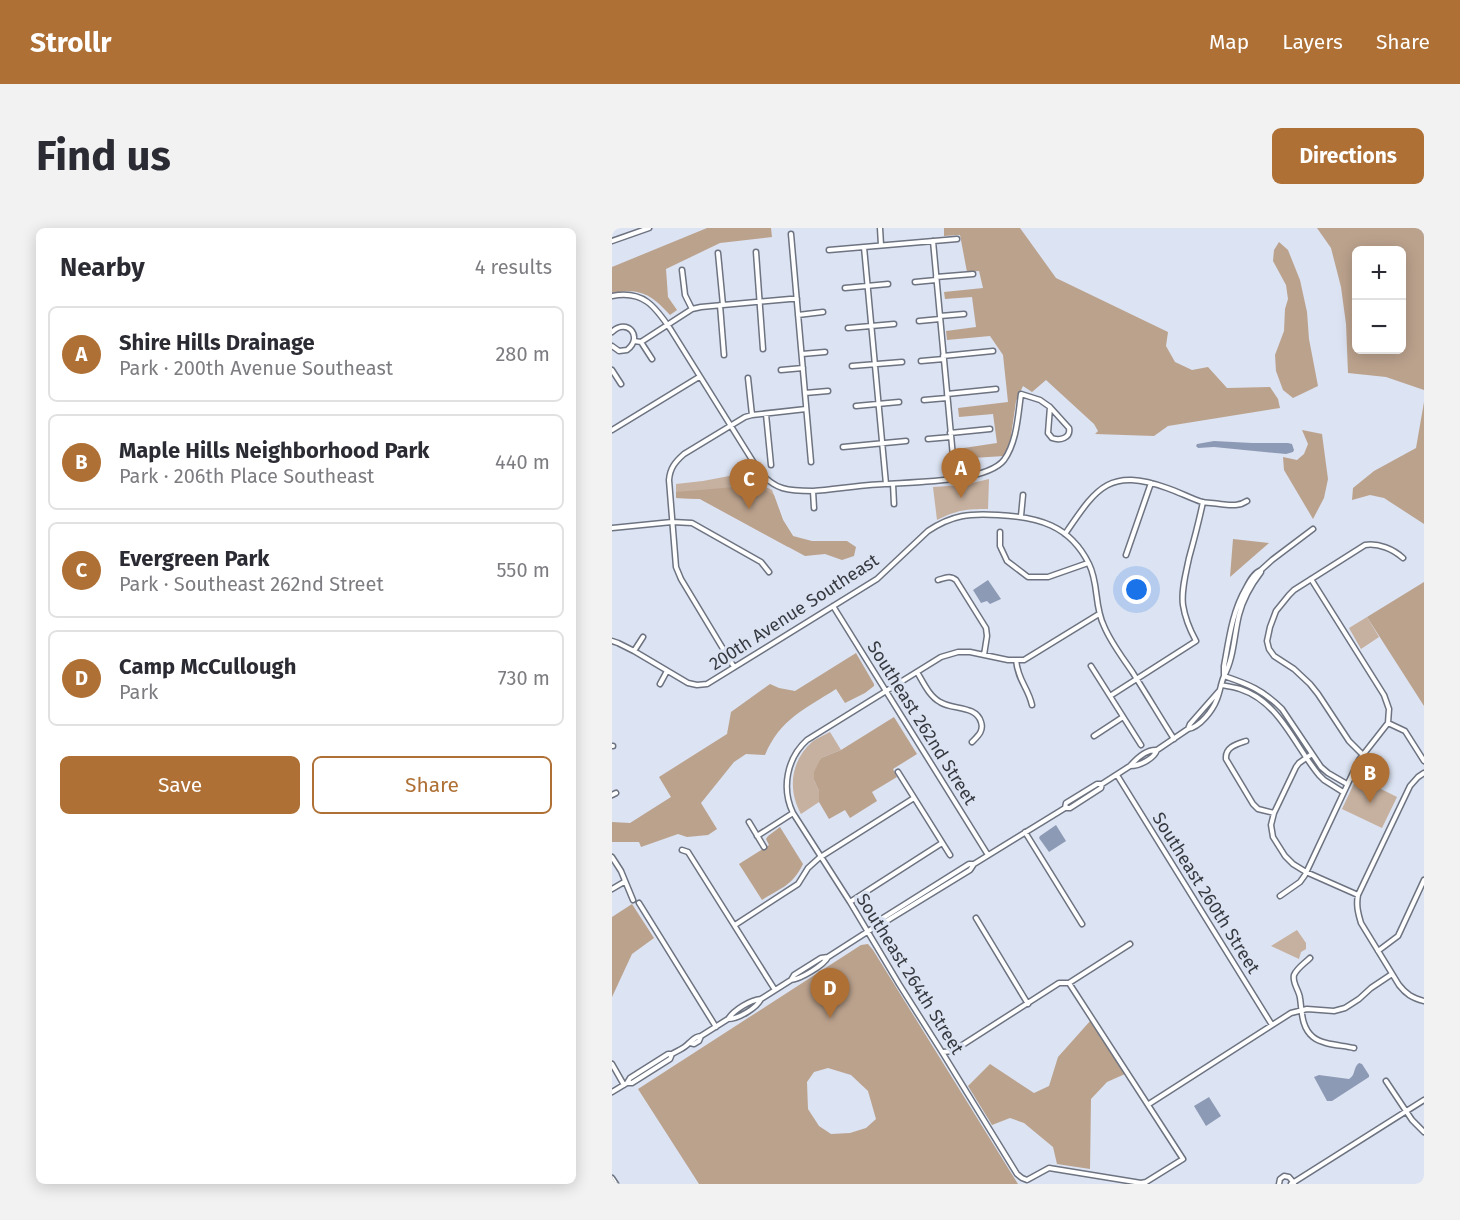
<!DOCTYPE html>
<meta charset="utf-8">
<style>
body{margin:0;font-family:"Fira Sans",sans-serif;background:#f2f2f3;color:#2b2b33}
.controls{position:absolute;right:18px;top:18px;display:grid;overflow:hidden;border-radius:9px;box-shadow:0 3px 15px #0003}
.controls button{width:54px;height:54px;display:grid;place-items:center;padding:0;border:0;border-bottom:2px solid #e1e1e2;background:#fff;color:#2b2b33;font:30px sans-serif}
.you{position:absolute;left:525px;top:362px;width:21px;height:21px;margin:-15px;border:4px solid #fff;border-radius:50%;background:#1a73e8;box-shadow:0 0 0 9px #1a73e833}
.badge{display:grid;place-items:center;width:39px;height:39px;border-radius:50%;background:#ae7035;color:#fff;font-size:20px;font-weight:700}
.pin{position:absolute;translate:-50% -50px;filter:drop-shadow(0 2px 3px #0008)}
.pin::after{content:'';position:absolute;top:32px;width:21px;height:18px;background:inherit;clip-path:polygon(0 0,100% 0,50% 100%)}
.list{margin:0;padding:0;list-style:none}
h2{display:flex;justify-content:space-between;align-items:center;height:78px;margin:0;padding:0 24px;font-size:26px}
h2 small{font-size:20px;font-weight:400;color:#7c7c81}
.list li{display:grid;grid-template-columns:39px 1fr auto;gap:18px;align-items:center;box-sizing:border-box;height:96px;margin:0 12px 12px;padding:0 12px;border:2px solid #e1e1e2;border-radius:9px}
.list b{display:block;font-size:22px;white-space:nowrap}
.list p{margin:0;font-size:20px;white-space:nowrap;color:#7c7c81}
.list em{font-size:20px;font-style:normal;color:#7c7c81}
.actions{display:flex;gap:12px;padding:18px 24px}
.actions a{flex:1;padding:14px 0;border:2px solid #ae7035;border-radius:9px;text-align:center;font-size:21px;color:#ae7035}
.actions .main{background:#ae7035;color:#fff}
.map{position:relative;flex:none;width:812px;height:956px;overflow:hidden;border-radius:9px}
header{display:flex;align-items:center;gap:36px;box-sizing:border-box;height:84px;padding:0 30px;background:#ae7035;color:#fff}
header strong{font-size:28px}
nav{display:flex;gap:33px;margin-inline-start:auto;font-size:21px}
.intro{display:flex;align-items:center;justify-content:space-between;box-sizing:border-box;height:144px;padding:0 36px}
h1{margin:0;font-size:42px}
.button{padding:15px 27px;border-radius:9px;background:#ae7035;color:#fff;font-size:21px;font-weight:700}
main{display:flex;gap:36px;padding:0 36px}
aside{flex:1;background:#fff;border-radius:9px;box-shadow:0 3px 15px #0003}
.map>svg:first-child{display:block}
.green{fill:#c6b09f}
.forest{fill:#bba28d;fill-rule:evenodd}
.water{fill:#8d9ab5}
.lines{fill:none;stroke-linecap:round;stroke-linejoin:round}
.street-casing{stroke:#6d7380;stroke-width:7}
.street{stroke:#fff;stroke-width:4}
.labels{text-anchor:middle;stroke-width:6;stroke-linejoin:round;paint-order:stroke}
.street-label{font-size:18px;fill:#36393f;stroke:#dce3f2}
</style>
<header>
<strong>Strollr</strong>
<nav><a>Map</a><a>Layers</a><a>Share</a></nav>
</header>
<div class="intro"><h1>Find us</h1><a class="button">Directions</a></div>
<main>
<aside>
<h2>Nearby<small>4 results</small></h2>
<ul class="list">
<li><span class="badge">A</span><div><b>Shire Hills Drainage</b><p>Park · 200th Avenue Southeast</p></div><em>280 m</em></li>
<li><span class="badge">B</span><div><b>Maple Hills Neighborhood Park</b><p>Park · 206th Place Southeast</p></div><em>440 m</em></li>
<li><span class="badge">C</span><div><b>Evergreen Park</b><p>Park · Southeast 262nd Street</p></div><em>550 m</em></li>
<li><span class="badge">D</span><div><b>Camp McCullough</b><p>Park</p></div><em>730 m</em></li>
</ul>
<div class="actions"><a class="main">Save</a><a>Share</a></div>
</aside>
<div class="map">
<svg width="812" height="956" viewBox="0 0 812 956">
<rect width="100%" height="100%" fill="#dce3f2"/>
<path class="green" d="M138 244C144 253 151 258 160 262L171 292 181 308 176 319 88 271 64 270V256L91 253Z
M377 251 376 281C354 281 345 282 325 292L321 259 352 257Z
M755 389 767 409 749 421 737 400Z
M218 504 229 522 209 530 202 552 207 563V574L189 586C175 561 179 532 201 513 206 510 212 507 218 504Z
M745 549 785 569 770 600 730 581Z
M685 702 694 715V721L689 724 687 731 659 718Z"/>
<path class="forest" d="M95 0H159L160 9 108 15 54 41 56 69 65 82 58 87C39 66 28 60 0 65V39Z
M332 0H408L444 50 556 104 554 118 563 134 580 142 596 139 615 160 658 159 666 171 668 180 556 198 542 208 483 206 486 203 482 196 434 152 420 164 411 158 404 173 398 215 392 228 345 231V221L385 215 381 186 347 189 346 180 396 174 391 127 378 108 335 112 334 103 364 99 360 69 333 71 332 64 371 60 367 43 355 44 348 7 332 8Z
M705 0H812V162L774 149 736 145 734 96 729 59 719 20ZM744 22H790V122H744Z
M667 14 676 22 688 52 695 84 697 111 706 158 681 170 671 162 664 143 663 127 672 103 673 81 676 71 674 57 661 33 662 22Z
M812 174V296L772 270 758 267 740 272 741 260 762 243 804 220Z
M690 202 710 206 716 251 712 270 701 291 672 242 671 229 685 232 692 226 696 216Z
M146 257 162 267 171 292 181 308 200 313H235L244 319 242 328 230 332 213 326 193 328 88 271 64 270V264Z
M621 311 657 315 618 349Z
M812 354V478L755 389Z
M244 425 262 456V458L253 465 233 475 224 461C193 481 168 491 153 527L134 526 122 534 89 575 105 601 96 607 75 609 66 606 29 619 27 614H0V594L18 595 59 569 47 549 115 506 119 484 158 456 167 460 183 463Z
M282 489 305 526 281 541 285 549 260 564 265 573 238 590 233 582 217 591 207 574V563L202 552V544L209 530 229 522Z
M168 599 191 636C181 657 169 660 150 672L127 636 157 617 154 611 156 608Z
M20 676 42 710 20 726 0 769V689Z
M256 716 261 722 406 956H87L26 861 249 717ZM216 840 239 847 256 863 264 891 254 900 238 905 219 906 207 898 196 881 195 854 202 844Z
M479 792 513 846 495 854 479 871 478 941 445 936 441 919 412 895 398 890 380 897 356 858 378 836 422 865 437 858 446 829Z"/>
<path class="water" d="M602 213 640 215H676L680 216 682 222 681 224 674 226 602 219 586 220 584 218 585 216Z
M376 352 389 371 378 376 375 373 369 375 361 362Z
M444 597 454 613 437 624 427 610 428 608Z
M747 835 750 836 757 847V849L720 873H715L702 849 707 847 737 851C744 847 741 839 747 835Z
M597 869 609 888 594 898 582 878Z"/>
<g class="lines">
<g class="street-casing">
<path id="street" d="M268 0 269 17
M179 6 199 234
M0 13 37 0
M321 13 343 250
M252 19 274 256
M217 22 345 11
M144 24 151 121
M106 25 111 77
M70 42 73 67 80 81
M324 49 361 46
M303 54 324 52
M233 60 276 56
M0 68C31 62 43 78 59 102L147 243C163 262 176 263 201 263 225 261 249 257 273 256 301 254 375 254 392 232 405 214 406 187 409 166L428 172 438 179 436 205 440 210C448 213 459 210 457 200L438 179
M108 77 112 127
M186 87 211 84
M328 88 352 86
M307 93 328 91
M236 100 282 96
M0 104C15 89 32 109 15 122L7 123 0 118
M22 113 29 114 80 81 89 79 178 71H185
M29 114 40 131
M190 126 213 124
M331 128 381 123
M309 133 332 131
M240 138 290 134
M0 142 9 156
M169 142 191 140
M136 150 140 187
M193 165 216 163
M335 166 384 161
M312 172 335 170
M244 178 287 174
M154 186 159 237
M0 202 87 149
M338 205 378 201
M316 211 339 209
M231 219 294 213
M281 256 282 276
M201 263 202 280
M409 288 411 267
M0 300 60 294 80 295 149 334 157 344
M388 304V318L395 333 416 349H436L476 335
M453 306C484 261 496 239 555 260 567 264 578 270 590 274 595 275 602 275 608 276 618 277 626 279 635 273
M514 327 539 255
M649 342V344C639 357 631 371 627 387 622 407 622 430 612 448V438C617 411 620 384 634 360 638 352 642 345 649 342Z
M649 342 660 332 701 301
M699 351 772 467 777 481 776 495
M326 352C333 350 338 347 344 352L374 400 375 408 372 427
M221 378 376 627
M0 413 6 415 22 423 76 455 85 457 95 456 265 351 316 303C340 287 358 285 386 287 426 289 458 297 477 336 487 356 482 378 492 398 499 415 511 430 521 445 535 467 548 489 562 511
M22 423 31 409
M404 432C406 453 416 459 420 477
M479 438 529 517
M122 439 69 351 64 339 57 252C58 240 63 234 72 226L133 189 140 187 194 181
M305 444C311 454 317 468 328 474 340 482 364 477 369 494 372 503 366 508 360 514
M48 456 55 443
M609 457C615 458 622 459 628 461 668 474 682 517 707 547L712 552 731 564
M607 463 578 496 576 501C588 499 601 482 605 471 608 464 609 455 612 448 636 456 651 462 670 481L709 539 716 545 735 556
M498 468 584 413C578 402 573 390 571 377 569 362 574 345 577 330 582 312 587 293 591 274
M776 495 793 503 812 533
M482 508 511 489
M634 513C625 516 613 519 614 531L641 576 646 581 662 585
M0 518H1
M545 522C535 521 524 531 518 538 527 538 542 531 545 522L576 501
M700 526 687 535 684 539 662 585 659 597 661 609 673 628 681 636 694 644 746 667
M750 526 737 513 706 466 698 456 682 441 662 428 657 421 655 413 658 399 664 383 677 367 682 362 753 317C767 315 781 321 791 330
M286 544 338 627
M812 545 806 549 798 558 746 667C744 677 746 685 749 695L787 757C794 766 800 770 812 773
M505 547 660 797
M490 556 518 538
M0 567 4 565
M137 594 152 619
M413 604 470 696
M145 608 181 585
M70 622 76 624 163 762
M0 629 9 643 21 672
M362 636 453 580H458L489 560 490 556H485L454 575 453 580
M0 661 12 654
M668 668 688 654 693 647 747 532 776 495
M238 674 330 615
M27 675 104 799
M364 690 416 776
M123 697 186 656 196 640 207 630 302 570
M766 723 786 708 812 652
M216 729 269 695 273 694 358 642 362 636H357L271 690 269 695
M698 730C693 735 685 740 682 747 680 755 687 762 688 770 690 783 689 799 701 809 711 817 729 817 742 820
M457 755 571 931 534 954 529 955 437 940 415 952 410 950 405 946 330 824 287 756 238 674 181 585C169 560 175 530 195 512L329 429 346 424H358L396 432H412L487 386
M149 771 179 752 182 747 209 730 216 729C212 737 189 751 179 752
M89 808 116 791C122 782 138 772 149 771 145 780 126 791 116 791
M331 824 341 823 447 755H457L518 716
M60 826C65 823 73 820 77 815 82 811 82 809 89 808L87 813 82 816 78 815
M0 836 12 857
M774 853 800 892 812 904
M0 864 15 855 18 850 56 826H60L58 831 20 855H15
M537 876 679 785 695 781 722 783 733 780 747 771 759 760 780 746
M0 950 4 956
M667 956 668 951 672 948 677 949 682 955
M679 956 812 872"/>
</g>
<use href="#street" class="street"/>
</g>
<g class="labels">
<g class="street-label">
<text transform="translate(182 384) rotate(-33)" y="6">200th Avenue Southeast</text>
<text transform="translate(310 495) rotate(58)" y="6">Southeast 262nd Street</text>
<text transform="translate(594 665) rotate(58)" y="6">Southeast 260th Street</text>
<text transform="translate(298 746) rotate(58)" y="6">Southeast 264th Street</text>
</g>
</g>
</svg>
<div class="controls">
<button>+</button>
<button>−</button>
</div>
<div class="you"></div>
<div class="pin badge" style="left:349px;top:270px">A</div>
<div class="pin badge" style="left:758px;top:575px">B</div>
<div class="pin badge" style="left:137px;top:281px">C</div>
<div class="pin badge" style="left:218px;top:790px">D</div>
</div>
</main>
